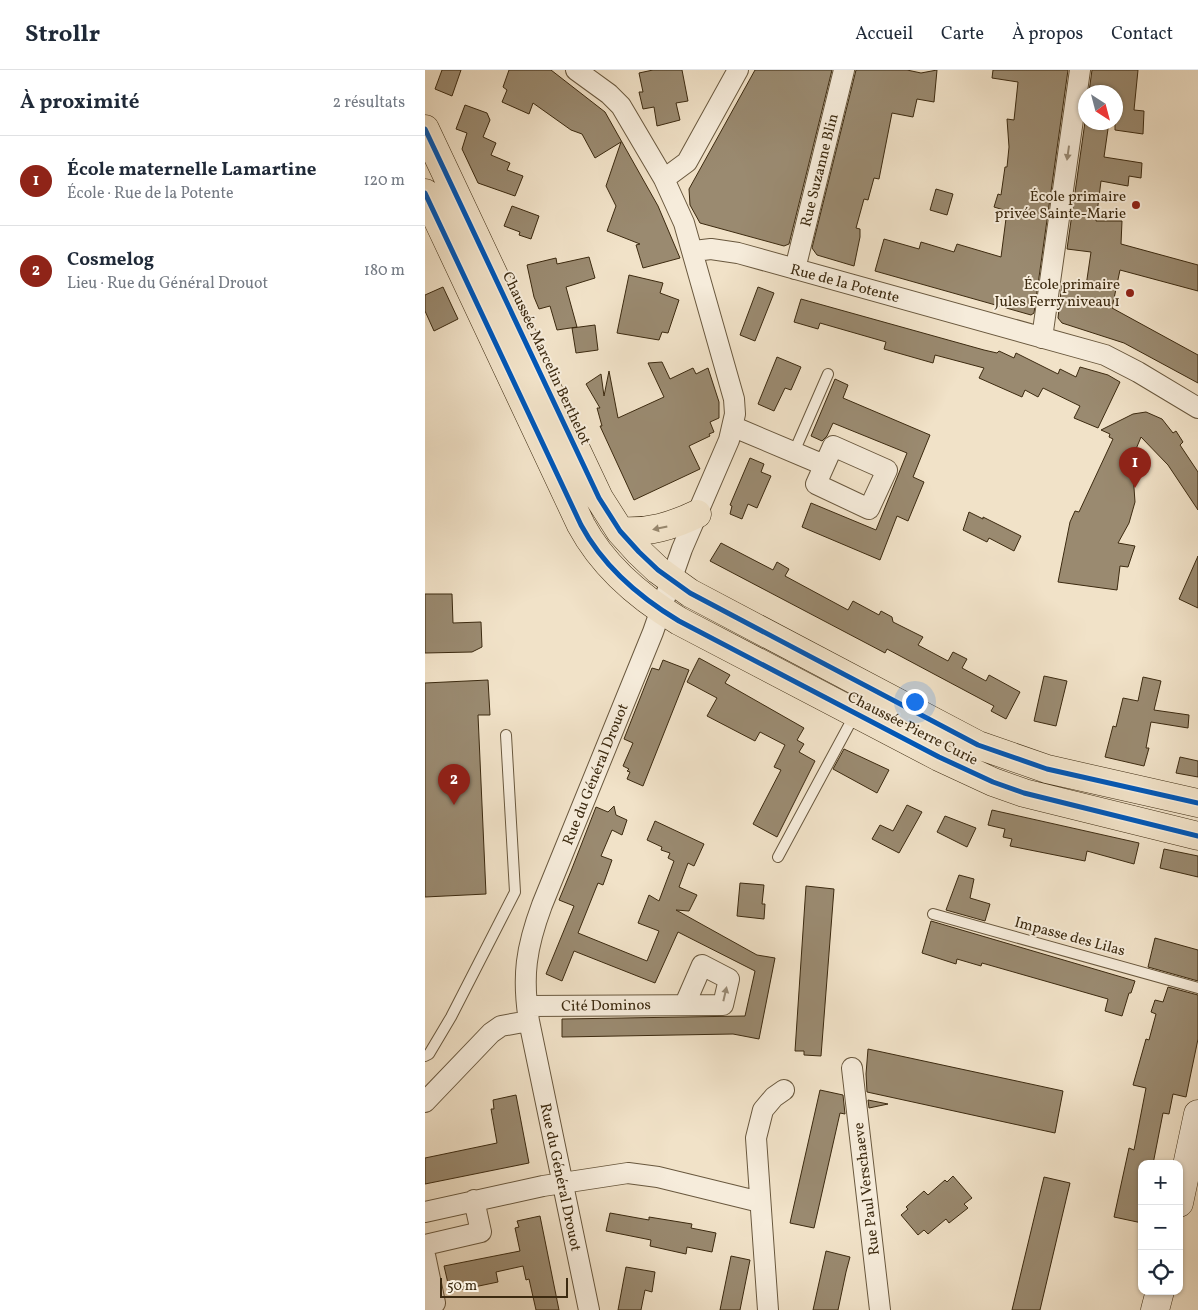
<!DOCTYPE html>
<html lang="fr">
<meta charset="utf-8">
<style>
body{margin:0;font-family:Vollkorn,serif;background:#f2f2f3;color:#1f2937}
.controls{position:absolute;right:15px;bottom:15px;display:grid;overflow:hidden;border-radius:10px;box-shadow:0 1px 4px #0004}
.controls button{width:45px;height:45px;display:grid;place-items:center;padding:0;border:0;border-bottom:1px solid #e0e1e3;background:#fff;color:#1f2937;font:25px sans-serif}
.compass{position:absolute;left:653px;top:15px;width:45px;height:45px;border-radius:50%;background:#fff;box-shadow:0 1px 4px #0004;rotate:144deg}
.scale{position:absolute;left:15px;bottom:12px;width:128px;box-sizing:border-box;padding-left:5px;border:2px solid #3c2a10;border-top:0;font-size:14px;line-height:18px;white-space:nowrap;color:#3c2a10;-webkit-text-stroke:4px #f6ecdb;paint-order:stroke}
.you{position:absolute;left:489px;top:631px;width:18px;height:18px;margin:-12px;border:4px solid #fff;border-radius:50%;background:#1a73e8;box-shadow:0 0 0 8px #1a73e833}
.badge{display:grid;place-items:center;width:32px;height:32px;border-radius:50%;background:#8f2418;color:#fff;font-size:16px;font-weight:700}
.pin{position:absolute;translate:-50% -41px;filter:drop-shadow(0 1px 2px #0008)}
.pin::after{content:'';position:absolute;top:26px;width:18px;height:15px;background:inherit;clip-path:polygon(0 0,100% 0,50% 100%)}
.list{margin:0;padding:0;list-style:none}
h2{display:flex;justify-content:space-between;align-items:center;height:65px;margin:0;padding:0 20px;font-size:21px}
h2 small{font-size:16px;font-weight:400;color:#747a83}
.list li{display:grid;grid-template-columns:32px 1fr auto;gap:15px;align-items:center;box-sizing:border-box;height:90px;padding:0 20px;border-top:1px solid #e0e1e3}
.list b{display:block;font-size:19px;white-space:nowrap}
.list p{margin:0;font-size:16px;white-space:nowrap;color:#747a83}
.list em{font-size:16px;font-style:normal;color:#747a83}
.icon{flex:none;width:28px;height:28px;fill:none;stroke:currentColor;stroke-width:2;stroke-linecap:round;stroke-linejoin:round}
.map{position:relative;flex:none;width:773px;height:1240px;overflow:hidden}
header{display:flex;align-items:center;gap:30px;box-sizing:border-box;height:70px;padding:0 25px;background:#fff;border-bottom:1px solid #e0e1e3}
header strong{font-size:24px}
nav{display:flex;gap:28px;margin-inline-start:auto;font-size:18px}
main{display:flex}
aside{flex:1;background:#fff}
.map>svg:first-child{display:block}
.building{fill:#9a8a70;stroke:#3c2a10}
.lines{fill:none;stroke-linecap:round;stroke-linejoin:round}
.lane-casing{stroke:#69583e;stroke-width:12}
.street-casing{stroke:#69583e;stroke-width:22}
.secondary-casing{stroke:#3c2a10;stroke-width:29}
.primary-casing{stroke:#3c2a10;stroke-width:29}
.lane{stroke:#f6ecdb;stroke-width:10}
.street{stroke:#f6ecdb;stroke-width:20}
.secondary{stroke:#f6ecdb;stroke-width:28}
.primary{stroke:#f1e2c8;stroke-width:28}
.cycleway-casing{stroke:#f6ecdb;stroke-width:8}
.cycleway{stroke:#0057b8;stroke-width:5}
.oneway{fill:#998b76}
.oneway2{fill:#96866c}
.poi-dot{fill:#8f2418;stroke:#f6ecdb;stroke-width:2}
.labels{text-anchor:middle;stroke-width:4;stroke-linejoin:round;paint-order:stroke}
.street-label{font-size:15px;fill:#3c2a10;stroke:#f6ecdb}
.poi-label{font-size:15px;fill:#3c2a10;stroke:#f6ecdb;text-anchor:end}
</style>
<header>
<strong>Strollr</strong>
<nav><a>Accueil</a><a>Carte</a><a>À propos</a><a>Contact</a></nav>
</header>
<main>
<aside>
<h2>À proximité<small>2 résultats</small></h2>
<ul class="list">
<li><span class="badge">1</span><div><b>École maternelle Lamartine</b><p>École · Rue de la Potente</p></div><em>120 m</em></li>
<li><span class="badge">2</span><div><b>Cosmelog</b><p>Lieu · Rue du Général Drouot</p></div><em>180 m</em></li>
</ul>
</aside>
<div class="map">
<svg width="773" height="1240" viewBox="0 0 773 1240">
<rect width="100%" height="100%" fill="#f1e2c8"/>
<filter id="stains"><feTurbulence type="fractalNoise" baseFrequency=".004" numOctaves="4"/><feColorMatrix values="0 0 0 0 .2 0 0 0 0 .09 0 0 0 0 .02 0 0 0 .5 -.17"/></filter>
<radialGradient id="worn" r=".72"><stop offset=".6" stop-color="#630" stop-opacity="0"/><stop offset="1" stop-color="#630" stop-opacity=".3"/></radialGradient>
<path class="building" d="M17 0H36L27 26 10 19Z
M84 0H126L180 42 233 136 255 188 218 198 211 175 215 174 182 161 191 136 181 116 196 72 170 88 157 64 146 60 108 33 104 44 77 32 82 20 78 17Z
M228 0H257L263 31 251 33 255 50 232 56 229 37 218 39 214 22H218L214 3Z
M330 0H407L364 174 359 176 275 153 265 135 264 119Z
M431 0H482L496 3 512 0 509 32 492 29 488 47 467 43 454 109 449 108 443 130 439 129 431 158 435 159V167L429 196 392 185 387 178Z
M568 0H643L609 243 606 245 450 201 459 169 494 179 496 172 529 182 532 174 576 187 582 141 569 137 573 124 576 125 580 97H582L584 77 582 49 589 50 593 12 567 8Z
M667 0H713L709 40 719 41 718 64 690 60V22H664Z
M40 35 62 43 65 50 58 67 71 73 66 85 85 93 82 100 98 106 90 126 53 113 37 79 42 63 31 59Z
M660 52H684L679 87 717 93 716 108 704 106 703 116 676 111 671 151H697L696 174 773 195V221L695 200 687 238 773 285V313L699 273 637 253 633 248 637 212 661 216 666 182 642 179Z
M511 119 528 124 522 145 505 140Z
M87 136 114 146 106 169 94 165 95 162 79 156Z
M164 187 170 208 141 217 152 257 132 260 125 236 114 239 109 227 102 195 131 188 132 194Z
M204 205 238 213 235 223 254 230 243 263 237 262 234 270 192 263Z
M18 217 33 249 9 261 0 241V225Z
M333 217 349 223 330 271 315 265Z
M376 229 559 280 572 283 574 281 589 288 591 283 633 304 635 299 651 307 655 297 683 305 695 312 673 358 649 348 655 336 618 318 613 327 600 320 597 327 554 308 559 298 510 285 508 293 459 279 461 272 395 253 393 259 369 252Z
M170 255 173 280 151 283 147 258Z
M352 287 376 297 366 320 360 318 349 341 333 334Z
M237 292 245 309 268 298 271 304 283 298 294 332V348L285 352 289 362 284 364 285 366 264 376 275 399 209 430 175 356H177L172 338H175L161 314 176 304 179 326 184 301 193 348 239 327 223 293Z
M410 309 423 315 418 328 505 365 488 407 499 412 483 451 472 446 455 490 377 457 386 433 451 460 482 383 408 353 402 366 397 371 386 366Z
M721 342 737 349 748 363 751 361 758 372 755 375 773 402V440L743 395 716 367 704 396 708 404 710 432 704 453 693 473 710 476 703 497 695 496 692 520 633 512 645 452 650 441 654 442 688 369 684 367 685 364 676 360 708 344Z
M325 388 339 394 336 402 346 406 332 438 323 434 317 449 305 444 307 436 305 435Z
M544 442 558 449V447L596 466 589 481 564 468 562 472 538 460Z
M296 473 348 500 352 492 364 499 360 506 423 540 428 531 454 545 456 541 467 547 468 552 498 567 493 575 523 591 528 582 542 589 537 598 561 611 564 605 595 622 581 649 566 641 569 636 462 579 460 583 285 491Z
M773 486V538L754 529Z
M0 524H27L28 553 56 552 57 577 47 582 0 583Z
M274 588 305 605 300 613 379 658 372 670 379 674 374 682 390 691 352 767 328 754 356 700 349 697 360 675 335 662 330 671 282 646 292 628 262 612Z
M238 590 264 600 218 716 202 709 205 702 202 701 204 699 198 696 208 673 199 669 227 598 234 600Z
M619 606 642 611 631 656 609 651Z
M718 607 736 611 729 640 764 645 763 658 726 652 721 678H724L719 696 680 687 688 656 691 657 698 628 713 631Z
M63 610 65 645H53L61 824 0 827V613Z
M419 679 464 700 452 723 408 699Z
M755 687 773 691V707L751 703Z
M482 735 497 742 474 783 447 769 455 755 468 761Z
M189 736 191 745 202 750 197 765 187 760 176 786 187 790 178 815 173 813 153 863 222 891 234 861 213 853 224 825 234 831 249 791 243 788 245 783 236 780 237 777 222 770 230 751 279 774 269 796 263 793 254 817 272 825 264 841 251 840 332 885 350 888 334 969 308 964 137 967V949L320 946 330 901 253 862 230 913 149 881 137 911 121 904 149 836 134 830 146 801 171 737 183 742Z
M567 740 714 773 709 794 662 781 660 791 585 776 587 769 578 767 580 759 563 755Z
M520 746 551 758 542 777 512 762Z
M739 779 773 786V807L735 798Z
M534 805 549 809 545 828 565 834 560 851 521 840Z
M315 813 339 815 337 834H340L339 849 312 846Z
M381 816 409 819 396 986 379 985V981H370Z
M506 851 710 911 706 923H704L697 946 680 941 683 929 557 893 556 896 532 889 531 894 497 883Z
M730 868 773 880V911L723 897Z
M743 917 773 925V969L761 1027 748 1024 744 1044 738 1043 728 1094H717V1153L689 1147 704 1078 709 1080 721 1018 708 1015 721 969 724 970 731 944 726 942 730 930 738 932Z
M443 979 638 1021 630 1063 442 1022 441 1004Z
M395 1020 418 1025 420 1044 415 1043 389 1158 365 1153Z
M91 1025 104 1093 0 1114V1088L72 1073 66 1039H69L68 1030Z
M443 1030 463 1034 444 1038Z
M528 1106 547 1128 539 1134 543 1138 524 1153 521 1149 503 1164 499 1160 493 1165 476 1145 483 1139 481 1137 499 1121 503 1125 520 1110 522 1112Z
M619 1107 645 1113 615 1240H587Z
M185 1143 224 1150V1147L267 1154 266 1158 291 1163 287 1182 262 1177 261 1184 225 1176 226 1170 181 1161Z
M115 1146 134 1240H111L104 1209 101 1210 98 1196 71 1202 73 1212 25 1222 19 1196 95 1181 90 1158 94 1157 92 1151Z
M401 1181 425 1187 421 1202 413 1240H388Z
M306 1186 325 1190 315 1240H295Z
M201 1197 230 1202 227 1222 220 1220 216 1240H193Z"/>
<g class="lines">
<g class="lane-casing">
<path id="lane" d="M369 382 403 304
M353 787 430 644
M508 844 773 918
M0 986 4 984 26 947 90 822 81 665"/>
</g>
<g class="street-casing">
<path id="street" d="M151 0 184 24 196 36 239 109 259 153 309 329 310 344 304 370 257 479 228 562 117 835C101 878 97 906 104 951L164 1240
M239 109 262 92 313 0
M269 181 286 179 313 183 680 285 713 302 773 338
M370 199 419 0
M617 268 655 0
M309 357 399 395
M408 376 462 400 444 439 391 414Z
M102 936 298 935 304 909 277 895 260 934
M427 998 455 1240
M0 1032 66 963 76 956 104 951
M0 1142 118 1116 203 1103 233 1107 335 1132
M0 1175 56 1162 49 1130
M0 1185 10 1233 0 1235
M343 1240 331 1068 338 1040 349 1027 359 1020"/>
</g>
<g class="secondary-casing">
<path id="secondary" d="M754 1133 773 1044
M730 1240 735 1221"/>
</g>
<g class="primary-casing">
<path id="primary" d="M0 59 174 428 195 461 214 482 233 500 265 523 553 675 622 699 773 733
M0 123 156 455C178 496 214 527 254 551L514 687 568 712 599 723 773 766
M195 461C224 463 247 456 272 444"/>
</g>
<use href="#lane" class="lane"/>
<use href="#street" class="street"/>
<use href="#secondary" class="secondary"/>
<use href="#primary" class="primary"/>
<g class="cycleway-casing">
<path id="cycleway" d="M0 59 174 428 195 461 214 482 233 500 265 523 553 675 622 699 773 733
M0 123 156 455C178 496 214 527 254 551L514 687 568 712 599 723 773 766"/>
</g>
<use href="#cycleway" class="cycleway"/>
</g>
<defs><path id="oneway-solid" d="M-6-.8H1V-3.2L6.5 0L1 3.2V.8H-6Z" transform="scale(1.25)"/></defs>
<g class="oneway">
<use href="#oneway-solid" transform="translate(643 83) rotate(98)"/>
<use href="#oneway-solid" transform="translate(300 924) rotate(-77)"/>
</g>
<use class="oneway2" href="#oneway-solid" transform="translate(235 458) rotate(168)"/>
<g class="poi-dot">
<circle cx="711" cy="135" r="5"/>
<circle cx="705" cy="223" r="5"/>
</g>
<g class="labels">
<g class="street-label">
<text transform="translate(394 100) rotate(-76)" y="5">Rue Suzanne Blin</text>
<text transform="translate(420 213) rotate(15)" y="5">Rue de la Potente</text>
<text transform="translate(122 288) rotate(65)" y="5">Chaussée Marcelin Berthelot</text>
<text transform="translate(488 658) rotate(27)" y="5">Chaussée Pierre Curie</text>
<text transform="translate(170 704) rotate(-68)" y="5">Rue du Général Drouot</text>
<text transform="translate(645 866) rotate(15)" y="5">Impasse des Lilas</text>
<text transform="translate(181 935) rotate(-1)" y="5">Cité Dominos</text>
<text transform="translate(136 1107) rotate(78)" y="5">Rue du Général Drouot</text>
<text transform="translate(441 1119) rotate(-97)" y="5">Rue Paul Verschaeve</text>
</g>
<g class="poi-label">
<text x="701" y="131">École primaire<tspan x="701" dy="17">privée Sainte-Marie</tspan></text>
<text x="695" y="219">École primaire<tspan x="695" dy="17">Jules Ferry niveau 1</tspan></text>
</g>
</g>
<rect width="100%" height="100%" filter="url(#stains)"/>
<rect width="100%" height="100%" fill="url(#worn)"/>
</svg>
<div class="controls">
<button>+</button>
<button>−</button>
<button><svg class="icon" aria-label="locate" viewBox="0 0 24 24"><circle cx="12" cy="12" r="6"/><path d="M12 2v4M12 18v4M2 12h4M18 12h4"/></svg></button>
</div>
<svg class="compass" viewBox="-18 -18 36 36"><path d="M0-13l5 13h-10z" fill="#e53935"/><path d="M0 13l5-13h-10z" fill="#747a83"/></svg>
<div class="scale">50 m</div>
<div class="you"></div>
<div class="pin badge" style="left:710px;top:418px">1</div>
<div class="pin badge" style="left:29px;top:735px">2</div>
</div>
</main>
